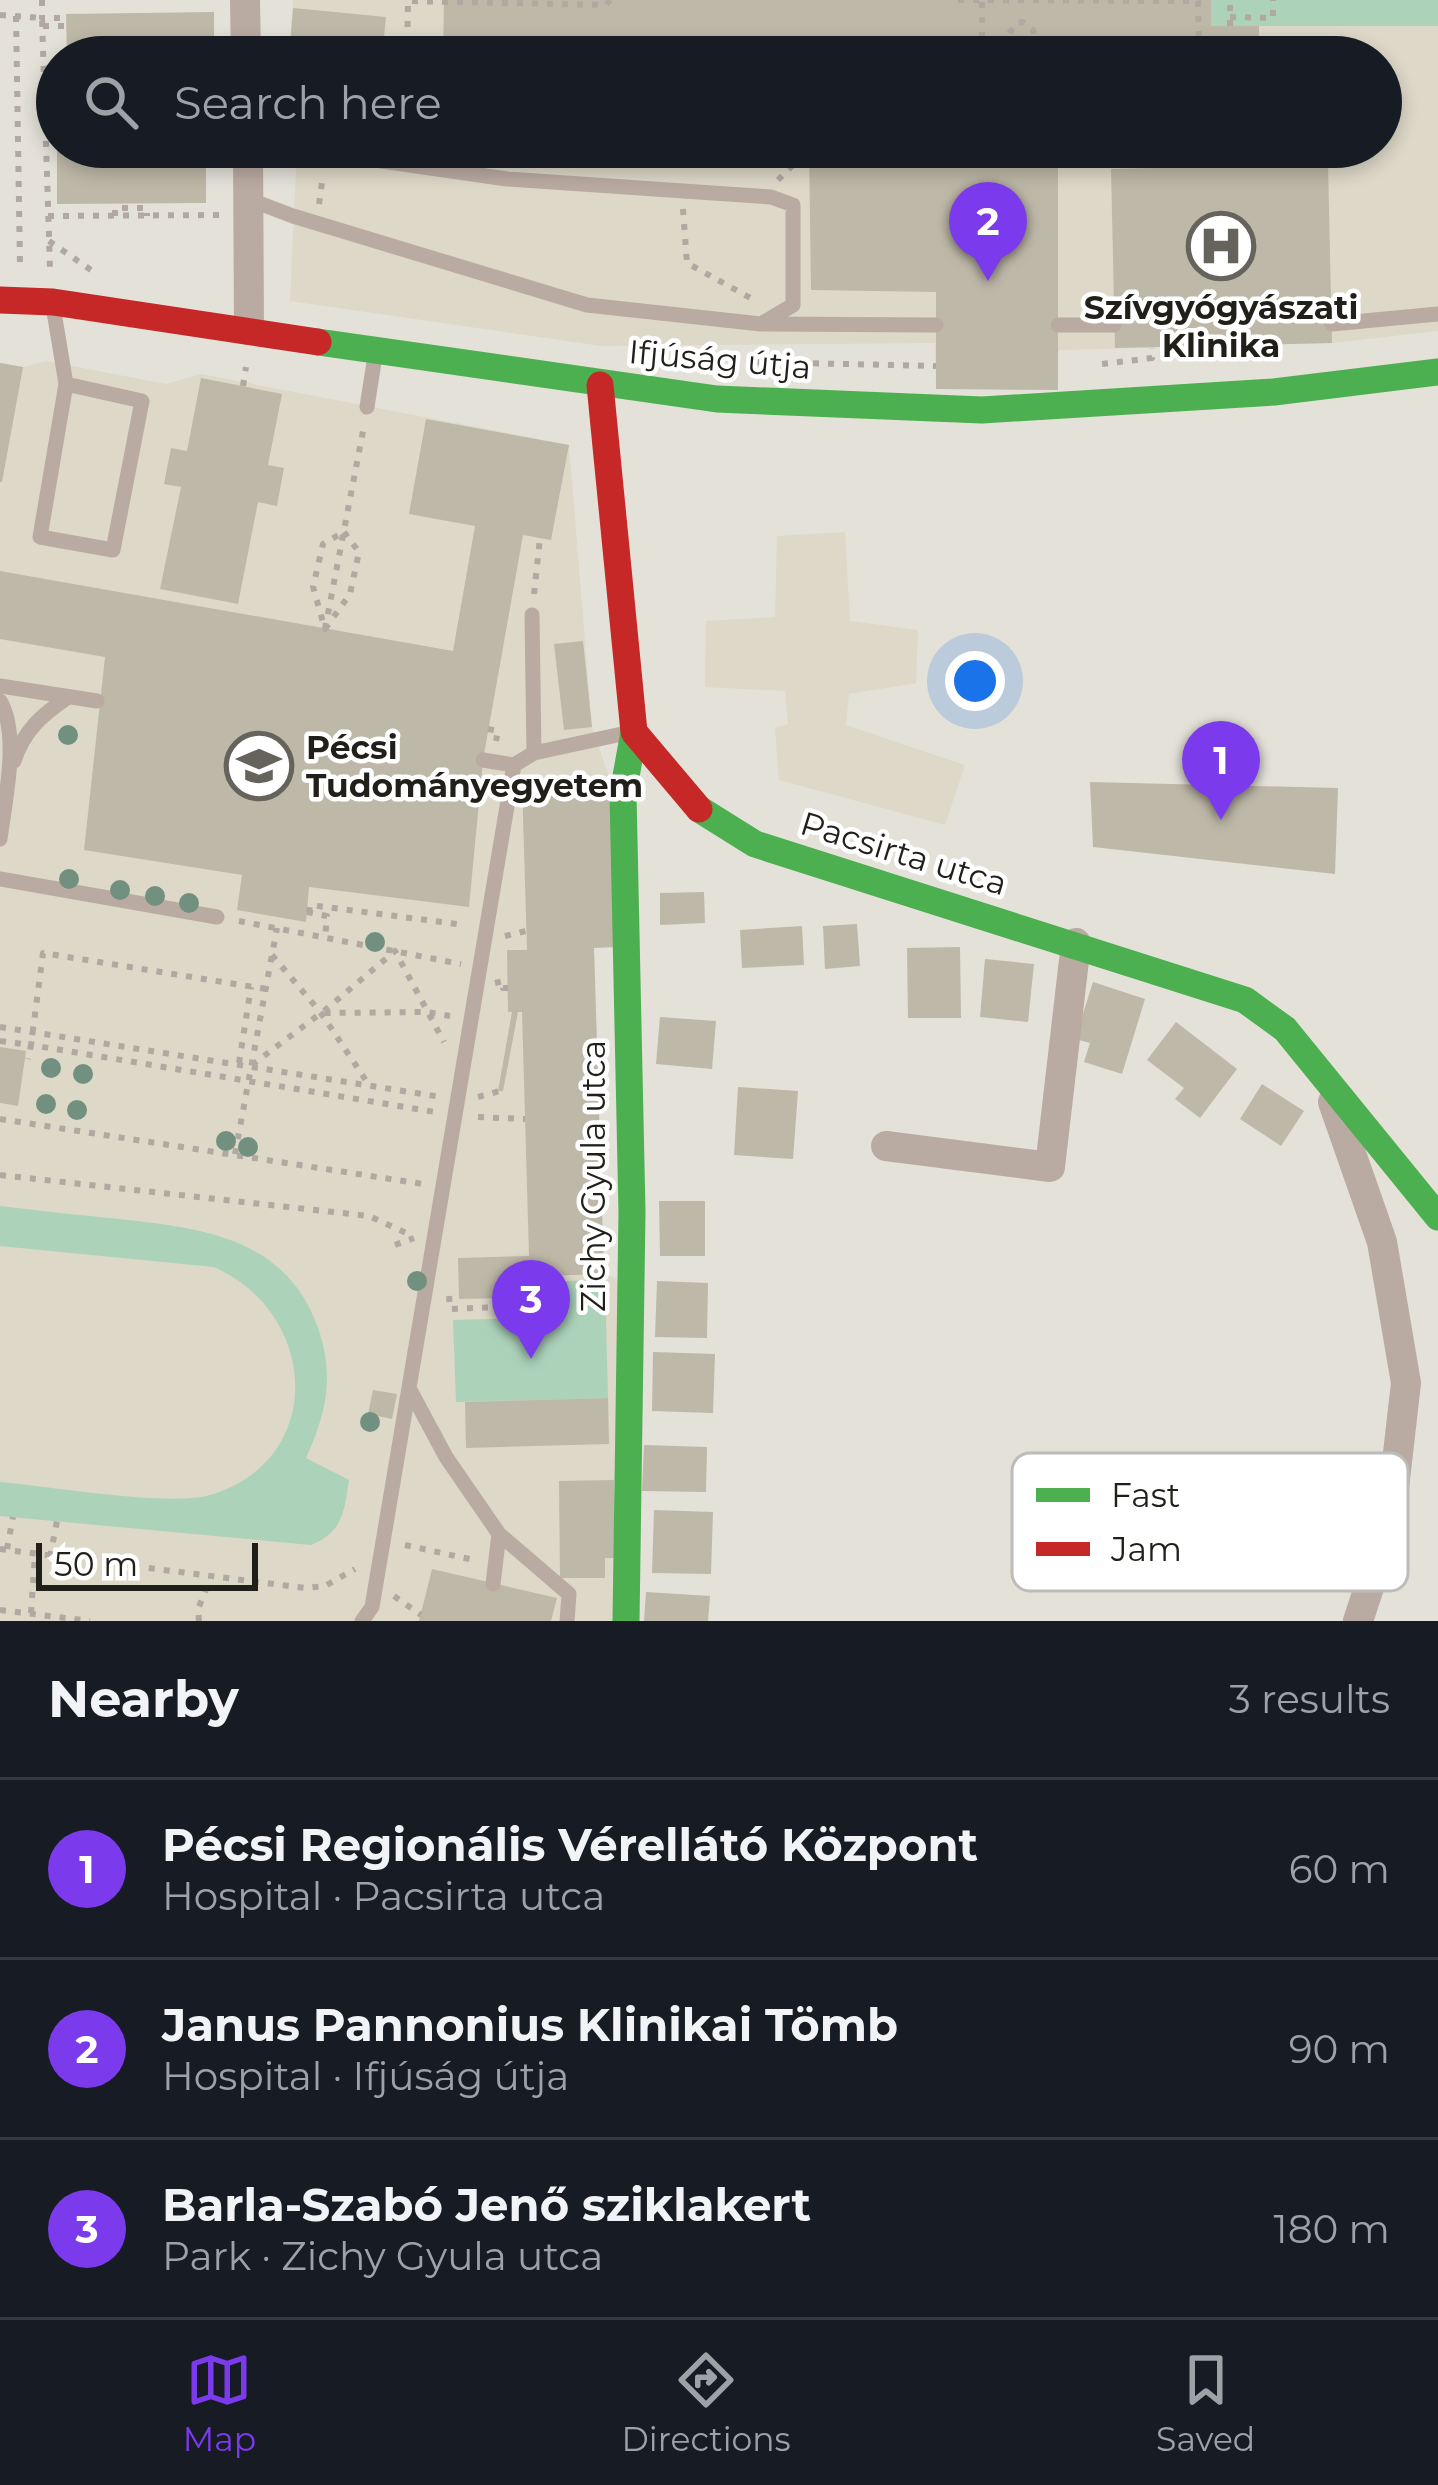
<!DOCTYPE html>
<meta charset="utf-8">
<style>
body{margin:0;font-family:Montserrat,sans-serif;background:#242831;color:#f1f3f6}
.scale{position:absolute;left:36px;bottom:30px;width:222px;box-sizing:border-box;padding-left:12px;border:6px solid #211f19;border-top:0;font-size:33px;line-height:42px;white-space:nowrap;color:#211f19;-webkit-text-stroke:9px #fff;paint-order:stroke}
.you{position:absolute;left:975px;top:681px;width:42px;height:42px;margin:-30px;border:9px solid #fff;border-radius:50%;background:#1a73e8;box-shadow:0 0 0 18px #1a73e833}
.badge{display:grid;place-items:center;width:78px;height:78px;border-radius:50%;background:#7c3aed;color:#fff;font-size:39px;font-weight:700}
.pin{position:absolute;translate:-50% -99px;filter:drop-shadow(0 3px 6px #0008)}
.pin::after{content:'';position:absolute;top:63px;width:42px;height:36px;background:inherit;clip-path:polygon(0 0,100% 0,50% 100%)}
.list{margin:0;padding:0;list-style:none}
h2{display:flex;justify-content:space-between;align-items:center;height:156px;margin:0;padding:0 48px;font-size:51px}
h2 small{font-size:39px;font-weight:400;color:#9ea1a6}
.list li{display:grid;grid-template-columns:78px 1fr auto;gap:36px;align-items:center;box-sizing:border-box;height:180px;padding:0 48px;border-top:3px solid #363941}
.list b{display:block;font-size:45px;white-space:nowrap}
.list p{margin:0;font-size:39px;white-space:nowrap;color:#9ea1a6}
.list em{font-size:39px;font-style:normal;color:#9ea1a6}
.icon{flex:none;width:66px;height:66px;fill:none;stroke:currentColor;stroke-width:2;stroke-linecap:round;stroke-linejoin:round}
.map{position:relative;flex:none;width:1438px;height:1621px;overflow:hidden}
.search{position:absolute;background:#171b24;box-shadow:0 6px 18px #0003;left:36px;right:36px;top:36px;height:132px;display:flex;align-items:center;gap:30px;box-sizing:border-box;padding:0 42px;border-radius:66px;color:#9ea1a6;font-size:45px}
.sheet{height:696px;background:#171b24}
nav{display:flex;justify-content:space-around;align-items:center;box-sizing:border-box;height:168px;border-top:3px solid #363941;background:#171b24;font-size:33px;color:#9ea1a6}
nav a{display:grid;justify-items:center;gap:6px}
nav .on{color:#7c3aed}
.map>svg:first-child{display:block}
.built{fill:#ddd8c8}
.green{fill:#acd2ba}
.building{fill:#beb8a8}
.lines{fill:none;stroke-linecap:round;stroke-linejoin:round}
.path{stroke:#b1a8a1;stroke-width:6;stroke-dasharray:6 9;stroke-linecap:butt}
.lane{stroke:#baaba2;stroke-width:15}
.street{stroke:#baaba2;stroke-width:30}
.fast{stroke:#4caf50;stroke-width:27}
.jam{stroke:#c62828;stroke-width:27}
.tree{fill:#72907f}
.labels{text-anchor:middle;stroke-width:9;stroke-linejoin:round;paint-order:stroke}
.poi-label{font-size:33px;font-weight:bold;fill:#211f19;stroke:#fff}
.street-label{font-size:33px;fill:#211f19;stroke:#fff}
.key{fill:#fff;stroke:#bcbcba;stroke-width:3}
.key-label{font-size:33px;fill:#211f19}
</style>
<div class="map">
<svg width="1438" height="1621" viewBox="0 0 1438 1621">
<rect width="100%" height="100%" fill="#e4e1d9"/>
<path class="built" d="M293 0H1438V331L1332 343 1059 350 936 389 935 343 601 346 290 301 297 147H1381V57H289Z
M46 361 166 384 201 374 569 445 592 727 610 780 594 948 604 1273 623 1282 621 1621H0V363L23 367Z
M845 532 850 621 918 630 916 683 849 694 846 725 965 765 945 825 779 780 775 728 788 724 785 691 705 687 706 621 775 617 777 536Z"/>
<path class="green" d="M1211 0H1438V26H1211Z
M0 1206C40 1211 80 1215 119 1219 201 1228 284 1237 317 1325 335 1374 327 1412 306 1458L349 1480C344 1512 343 1532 311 1545L0 1516V1482C49 1486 168 1507 210 1495 326 1461 320 1314 214 1267L0 1246Z
M605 1280 608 1398 456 1402 453 1320 525 1318V1282Z"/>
<path class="building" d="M444 0H1211V26H1259V57H443Z
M293 8 386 17 382 57H289Z
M214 12V57H67L66 14Z
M57 147H206V203L57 204Z
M809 147H1058V390L936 389V292L811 290Z
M1328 164 1332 343 1115 348 1111 169Z
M0 363 23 367 2 482H0Z
M201 378 282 394 268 465 284 468 277 506 258 502 238 604 160 589 181 487 164 484 171 448 187 451Z
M426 419 569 445 551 540 523 535 483 760 469 907 309 887 306 922 237 910 242 875 84 850 105 657 0 639V571L453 651 475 526 409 514Z
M583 641 592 727 564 730 554 644Z
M610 780 615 947 594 948 604 1274 512 1277V1298L459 1299 458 1258 529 1256 522 1012H518L503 1091H498L512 1012H508L507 950H527L522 783Z
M1090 782 1338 788 1335 874 1093 847Z
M704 892 705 923 660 925V893Z
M857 924 860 966 825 969 823 926Z
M802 926 804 965 742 968 740 930Z
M960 947 961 1018H908L907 948Z
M985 959 1034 964 1028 1022 980 1017Z
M1093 982 1145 999 1122 1074 1084 1062 1090 1043 1075 1039Z
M660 1017 716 1021 712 1069 656 1064Z
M1176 1022 1237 1069 1200 1118 1175 1099 1184 1088 1147 1060Z
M0 1047 26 1051 18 1106 0 1103Z
M1262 1084 1304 1111 1281 1146 1240 1119Z
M738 1087 798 1091 793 1159 734 1155Z
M659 1201H705V1256H660Z
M657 1281 708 1283 707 1338 655 1337Z
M653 1352 715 1354 713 1413 652 1411Z
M373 1390 397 1394 392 1419 368 1414Z
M608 1398 609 1444 466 1448 465 1402Z
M644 1445 707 1447 706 1492 642 1491Z
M614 1480 615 1558H605V1578H560L559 1481Z
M654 1510 713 1512 711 1574 652 1573Z
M432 1569 557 1598 551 1621H419Z
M646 1592 710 1596 708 1621H644Z"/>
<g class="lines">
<path class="path" d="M42 0V18H66
M958 0 1198 1 1199 49
M982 2V41H1010L1009 34 1016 23 1023 22 1033 30 1035 36 1027 47 994 48
M0 15 42 18 50 268
M16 16 20 265
M1230 17 1273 18V0
M43 26H67
M1230 26V0
M384 44H407
M407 57 408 1 606 5 610 0
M689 147 780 159 806 150
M778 180 809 149
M319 204 323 175
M683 209 687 263 754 300
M48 216 223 215
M115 216V208H147V216
M49 241 91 270
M753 362 936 366
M1102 364 1152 358V348
M243 386 246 367
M344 532 359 552 350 594 325 629 313 587 323 544Z
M534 594 540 538
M325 629 364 426
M488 729 498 731 496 741
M307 912 327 916 325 938
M309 913 310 905 465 925
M239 921 461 964
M505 936 526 931
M272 955 321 1013 369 1085
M495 983 503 981V988H508
M266 989 43 953 31 1045 435 1112
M324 1011 395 951 444 1042
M0 1027 441 1097
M0 1041 31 1045 28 1059
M239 1063 251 987
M252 1065 321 1013 427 1012 450 1016
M478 1097 500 1091
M478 1117 525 1119
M0 1119 423 1184
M235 1154 277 928
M0 1175 369 1216 413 1236
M395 1245 414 1238
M449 1296 450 1309 525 1306
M405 1545 474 1560
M0 1549 305 1588 325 1586 355 1569
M7 1549 13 1517
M50 1557 57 1521
M394 1596 421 1615
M0 1610 90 1621
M31 1613 35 1554
M199 1621 198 1609 211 1577"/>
<path class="lane" d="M248 199 293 216 587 305 761 324 793 305V205L771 197 507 179 284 147
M53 306 66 384 40 537 113 550 142 401 66 384
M765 324 936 325
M1332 324 1438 314
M1058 325H1114
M367 407 375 356
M532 615 534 753
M0 686 97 701
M0 701C20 734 5 801 0 839
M483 760 514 765
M14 761C24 730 42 715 68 697
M0 879 217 917
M409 1388 446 1457 499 1534 493 1584
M499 1534 569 1594 567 1621
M362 1621 372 1607 514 765 534 753 631 732"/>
<path class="street" d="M245 0 246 57
M248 147 249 330
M1333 1102 1382 1242 1406 1383 1390 1523 1358 1621
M886 1146 1050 1167 1076 943"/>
<path class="fast" d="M318 342 717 399 982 410 1274 392 1438 372
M699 809 755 844 1245 1000 1285 1029 1438 1217
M626 1621 632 1212 623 793 634 732"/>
<path class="jam" d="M0 300 53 302 318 342
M600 385 634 732 699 809"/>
</g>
<g class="tree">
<circle cx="68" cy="735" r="10"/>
<circle cx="69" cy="879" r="10"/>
<circle cx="120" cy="890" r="10"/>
<circle cx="155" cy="896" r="10"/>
<circle cx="189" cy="903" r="10"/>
<circle cx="375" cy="942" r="10"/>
<circle cx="51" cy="1068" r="10"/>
<circle cx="83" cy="1074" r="10"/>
<circle cx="46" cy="1104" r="10"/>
<circle cx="77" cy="1110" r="10"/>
<circle cx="226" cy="1141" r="10"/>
<circle cx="248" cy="1147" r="10"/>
<circle cx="417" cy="1281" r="10"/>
<circle cx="370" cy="1422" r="10"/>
</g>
<defs>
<g id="hospital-ring" transform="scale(3.45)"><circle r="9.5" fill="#fff" stroke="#65635c" stroke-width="1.5"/><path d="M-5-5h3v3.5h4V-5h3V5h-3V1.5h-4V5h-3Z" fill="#65635c"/></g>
<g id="university-ring" transform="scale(3.45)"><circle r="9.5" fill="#fff" stroke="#65635c" stroke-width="1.5"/><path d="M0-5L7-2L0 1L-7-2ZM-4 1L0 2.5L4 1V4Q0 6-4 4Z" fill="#65635c"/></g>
</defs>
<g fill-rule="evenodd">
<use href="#hospital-ring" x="1221" y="246"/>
<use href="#university-ring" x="259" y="766"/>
</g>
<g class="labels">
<g class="poi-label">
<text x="1221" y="319">Szívgyógyászati<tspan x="1221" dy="38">Klinika</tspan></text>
<text x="306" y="759" text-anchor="start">Pécsi<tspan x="306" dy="38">Tudományegyetem</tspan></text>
</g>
<g class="street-label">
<text transform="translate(720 359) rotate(5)" y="12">Ifjúság útja</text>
<text transform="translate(904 853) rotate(17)" y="12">Pacsirta utca</text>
<text transform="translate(593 1176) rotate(-90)" y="12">Zichy Gyula utca</text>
</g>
</g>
<rect x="1012" y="1453" width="396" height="138" rx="18" class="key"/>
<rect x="1036" y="1488" width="54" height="14" fill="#4caf50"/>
<rect x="1036" y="1542" width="54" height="14" fill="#c62828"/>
<g class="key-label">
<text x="1111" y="1507">Fast</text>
<text x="1111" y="1561">Jam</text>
</g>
</svg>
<div class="scale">50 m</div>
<div class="you"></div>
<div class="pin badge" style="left:1221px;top:820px">1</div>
<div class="pin badge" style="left:988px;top:281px">2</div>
<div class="pin badge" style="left:531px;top:1359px">3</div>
<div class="search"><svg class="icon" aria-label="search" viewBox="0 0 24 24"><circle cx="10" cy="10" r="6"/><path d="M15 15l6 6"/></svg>Search here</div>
</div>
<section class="sheet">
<h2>Nearby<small>3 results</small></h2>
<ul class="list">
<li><span class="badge">1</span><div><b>Pécsi Regionális Vérellátó Központ</b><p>Hospital · Pacsirta utca</p></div><em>60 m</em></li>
<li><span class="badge">2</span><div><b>Janus Pannonius Klinikai Tömb</b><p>Hospital · Ifjúság útja</p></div><em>90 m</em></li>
<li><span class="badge">3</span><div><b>Barla-Szabó Jenő sziklakert</b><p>Park · Zichy Gyula utca</p></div><em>180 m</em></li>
</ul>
</section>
<nav>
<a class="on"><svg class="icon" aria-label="map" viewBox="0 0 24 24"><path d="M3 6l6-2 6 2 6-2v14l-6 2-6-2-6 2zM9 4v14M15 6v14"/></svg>Map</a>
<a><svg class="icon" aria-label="directions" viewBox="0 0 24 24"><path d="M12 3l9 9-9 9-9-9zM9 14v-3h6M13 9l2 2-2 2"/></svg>Directions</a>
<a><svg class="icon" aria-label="saved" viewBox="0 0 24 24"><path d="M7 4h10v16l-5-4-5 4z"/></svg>Saved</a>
</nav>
